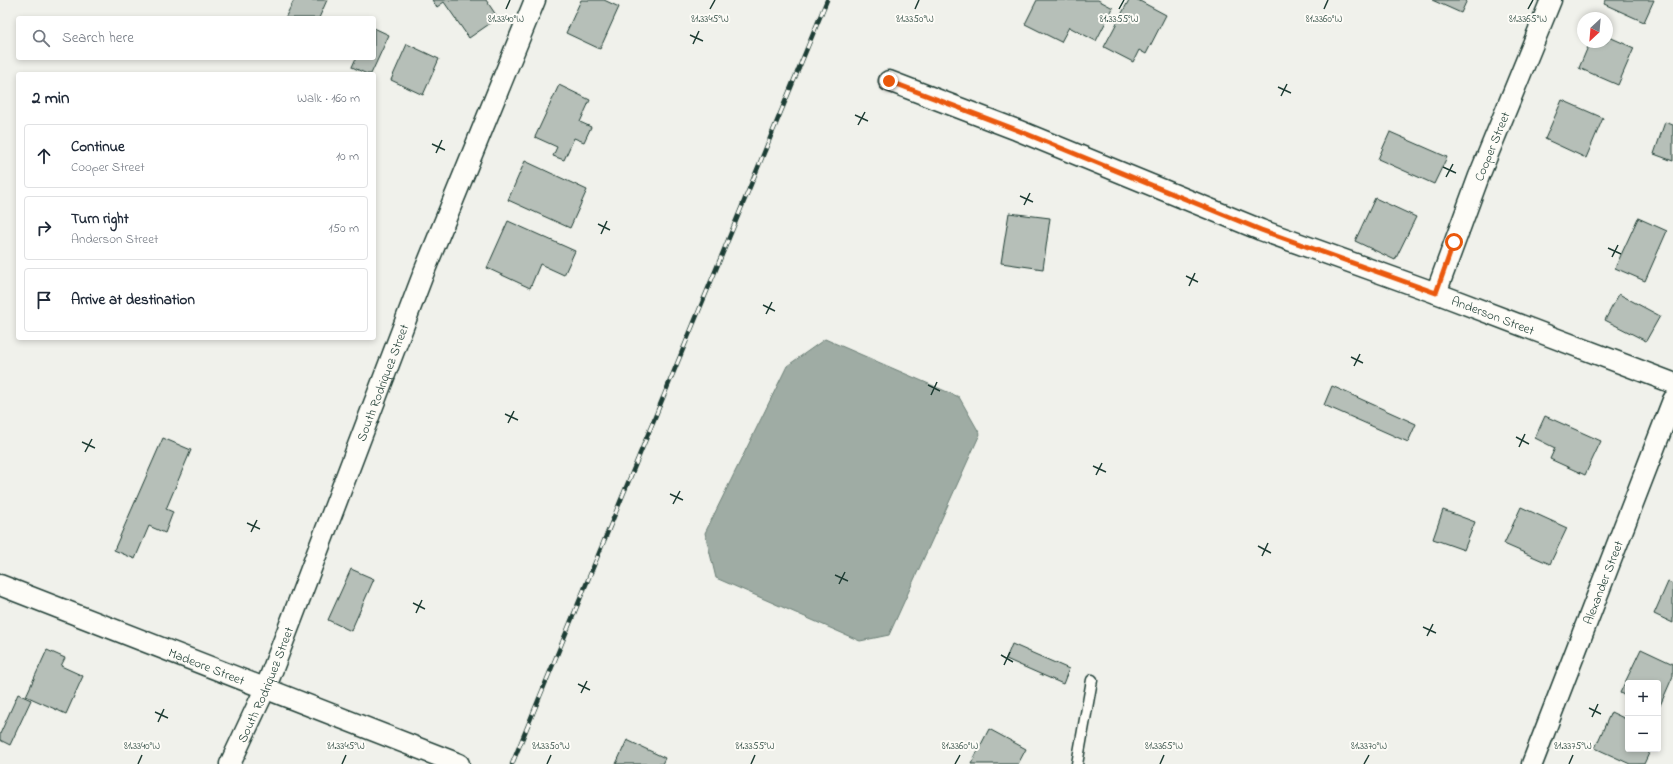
<!DOCTYPE html>
<meta charset="utf-8">
<style>
body{margin:0;font-family:"Indie Flower",sans-serif;background:#f6f6f7;color:#1f2937}
.controls{position:absolute;right:12px;bottom:12px;display:grid;overflow:hidden;border-radius:4px;box-shadow:0 2px 6px #0003}
.controls button{width:36px;height:36px;display:grid;place-items:center;padding:0;border:0;border-bottom:1px solid #e0e1e3;background:#fff;color:#1f2937;font:20px sans-serif}
.compass{position:absolute;left:1577px;top:12px;width:36px;height:36px;border-radius:50%;background:#fff;box-shadow:0 2px 6px #0003;rotate:206deg}
.stop{position:absolute;width:12px;height:12px;margin:-9px;border:3px solid #ea580c;border-radius:50%;background:#fff}
.stop.end{background:#ea580c;border-color:#fff;box-shadow:0 1px 4px #0008}
.list{margin:0;padding:0;list-style:none}
h2{display:flex;justify-content:space-between;align-items:center;height:52px;margin:0;padding:0 16px;font-size:17px}
h2 small{font-size:13px;font-weight:400;color:#747a83}
.list li{display:grid;grid-template-columns:26px 1fr auto;gap:12px;align-items:center;box-sizing:border-box;height:64px;margin:0 8px 8px;padding:0 8px;border:1px solid #e0e1e3;border-radius:4px}
.list b{display:block;font-size:15px;white-space:nowrap}
.list p{margin:0;font-size:13px;white-space:nowrap;color:#747a83}
.list em{font-size:13px;font-style:normal;color:#747a83}
.icon{flex:none;width:22px;height:22px;fill:none;stroke:currentColor;stroke-width:2;stroke-linecap:round;stroke-linejoin:round}
.map{position:relative;flex:none;width:1673px;height:764px;overflow:hidden}
.search{position:absolute;background:#fff;box-shadow:0 2px 6px #0003;left:16px;top:16px;width:360px;height:44px;display:flex;align-items:center;gap:10px;box-sizing:border-box;padding:0 14px;border-radius:4px;color:#747a83;font-size:15px}
.panel{position:absolute;background:#fff;box-shadow:0 2px 6px #0003;left:16px;top:72px;width:360px;height:268px;border-radius:4px}
.map>svg:first-child{display:block}
.water{fill:#9faca4;stroke:#6c8077}
.building{fill:#b6bfb8;stroke:#1f3d34}
.lines{fill:none;stroke-linecap:round;stroke-linejoin:round}
.lane-casing{stroke:#1f3d34;stroke-width:13}
.street-casing{stroke:#1f3d34;stroke-width:23}
.lane{stroke:#fdfcf7;stroke-width:10}
.street{stroke:#fdfcf7;stroke-width:20}
.rail-casing{stroke:#1f3d34;stroke-width:4.5}
.rail{stroke:#fdfcf7;stroke-width:3;stroke-dasharray:9;stroke-linecap:butt}
.route{stroke:#ea580c;stroke-width:5}
.ticks{fill:none;stroke:#1f3d34;stroke-width:1.5}
.labels{text-anchor:middle;stroke-width:4;stroke-linejoin:round;paint-order:stroke}
.street-label{font-size:13px;fill:#1f3d34;stroke:#fdfcf7}
.ticks-label{font-size:10px;text-anchor:middle;fill:#1f3d34;stroke:#fdfcf7;stroke-width:4;stroke-linejoin:round;paint-order:stroke}
</style>
<div class="map">
<svg width="1673" height="764" viewBox="0 0 1673 764">
<rect width="100%" height="100%" fill="#f0f1eb"/>
<filter id="ink" filterUnits="userSpaceOnUse"><feTurbulence type="fractalNoise" baseFrequency=".025" numOctaves="2"/><feDisplacementMap in="SourceGraphic" scale="8" xChannelSelector="R" yChannelSelector="G"/><feConvolveMatrix kernelMatrix="1 2 1 2 8 2 1 2 1" color-interpolation-filters="sRGB"/></filter>
<g filter="url(#ink)">
<path class="water" d="M825 339 959 397 980 434 889 635 860 641 716 578 705 533 787 366Z"/>
<path class="building" d="M294 0H327L319 18H285Z
M432 0H486L498 18 469 38 444 2 437 7Z
M581 0H604L619 7 600 49 566 33Z
M1037 0H1098L1113 8 1096 41 1069 27 1061 42 1025 24Z
M1129 0H1138L1166 15 1146 54 1139 50 1133 62 1104 47Z
M1432 0H1467L1461 13Z
M1606 0H1654L1644 22 1604 4Z
M374 28 389 35 371 74H367L352 67 356 58H374Z
M1607 36 1634 48 1618 85 1579 68 1590 42H1607Z
M407 44 439 59 423 95 391 80Z
M559 85 590 100 580 122 591 127 584 142 574 138 564 160 553 156 557 147 535 137Z
M1562 100 1603 118 1586 158 1545 139Z
M1665 122 1673 125V161L1654 154Z
M1390 132 1447 157 1434 184 1378 159Z
M525 161 587 190 570 228 508 200Z
M1375 198 1416 217 1395 260 1355 241Z
M1009 213 1050 218 1043 269 1001 263Z
M1638 218 1667 231 1645 281 1615 268Z
M508 221 575 251 564 275 540 264 530 288 487 268Z
M1619 294 1660 316 1646 341 1605 320Z
M1332 386 1416 424 1408 442 1324 405Z
M1545 416 1601 441 1585 475 1550 459 1555 448 1535 438Z
M163 438 191 450 166 509 173 512 165 533 149 526 135 559 114 550Z
M1521 507 1567 528 1550 564 1504 544Z
M1443 510 1475 522 1464 550 1433 539Z
M351 569 374 579 351 631 328 620Z
M1668 582 1673 584V623L1654 614Z
M1012 644 1069 669 1063 684 1006 659Z
M1641 649 1673 664V676L1658 710V683H1628V697L1620 693Z
M47 650 65 658 61 666 83 676 66 714 26 696Z
M18 694 31 700 10 745 0 740V734Z
M1611 712 1628 720V749H1651L1644 764H1630L1595 748Z
M989 729 1026 749 1018 764H971Z
M627 740 665 758 662 764H616Z"/>
<g class="lines">
<g class="lane-casing">
<path id="lane" d="M1077 764 1092 680"/>
</g>
<g class="street-casing">
<g id="street">
<path id="s1" d="M889 81 1017 130 1261 230 1436 293 1673 383"/>
<path id="s2" d="M1436 293 1479 176 1551 0"/>
<path id="s3" d="M0 585 459 764"/>
<path id="s4" d="M230 764 266 687 424 272 535 0"/>
<path id="s5" d="M1532 764 1673 400"/>
</g>
</g>
<use href="#lane" class="lane"/>
<use href="#street" class="street"/>
<g class="rail-casing">
<path id="rail" d="M512 764 827 0"/>
</g>
<use href="#rail" class="rail"/>
</g>
</g>
<g class="lines" filter="url(#ink)">
<path class="route" d="M889 81 1017 130 1261 230 1436 293 1454 242"/>
</g>
<path class="ticks" d="M506 9 510 0M710 9 715 0M915 9 919 0M1119 9 1124 0M1324 9 1328 0M1528 9 1533 0M690 35 703 41M693 44 699 31M1278 87 1291 93M1281 96 1287 84M855 115 868 121M858 125 865 112M432 144 445 150M436 153 442 140M1443 167 1456 173M1446 177 1453 164M1020 196 1033 202M1024 205 1030 193M598 224 610 230M601 234 607 221M1608 248 1621 254M1612 257 1618 245M1186 276 1198 282M1189 286 1195 273M763 305 775 311M766 314 772 302M1351 357 1363 363M1354 366 1360 354M928 385 940 391M931 395 937 382M505 414 518 420M508 423 514 411M1516 437 1529 444M82 442 95 448M1519 447 1525 434M85 452 92 439M1093 466 1106 472M1096 475 1102 463M670 494 683 500M673 504 680 491M247 523 260 529M251 532 257 520M1258 546 1271 553M1262 556 1268 543M835 575 848 581M839 584 845 572M413 603 425 609M416 613 422 600M1423 627 1436 633M1427 636 1433 624M1001 655 1013 662M1004 665 1010 652M578 684 590 690M581 693 587 681M1589 708 1601 714M155 712 168 718M1592 717 1598 704M158 722 164 709M138 764 142 755M342 764 346 755M547 764 551 755M751 764 755 755M955 764 960 755M1160 764 1164 755M1364 764 1369 755M1569 764 1573 755"/>
<g class="labels">
<g class="street-label">
<text dy="5" stroke="none"><textPath href="#s2" startOffset="157">Cooper Street</textPath></text>
<text dy="5" stroke="none"><textPath href="#s1" startOffset="648">Anderson Street</textPath></text>
<text dy="5" stroke="none"><textPath href="#s4" startOffset="411">South Rodriquez Street</textPath></text>
<text dy="5" stroke="none"><textPath href="#s5" startOffset="195">Alexander Street</textPath></text>
<text dy="5" stroke="none"><textPath href="#s3" startOffset="222">Madeore Street</textPath></text>
<text dy="5" stroke="none"><textPath href="#s4" startOffset="87">South Rodriquez Street</textPath></text>
</g>
</g>
<g class="ticks-label">
<text x="506" y="22">81.3340°W</text>
<text x="710" y="22">81.3345°W</text>
<text x="915" y="22">81.3350°W</text>
<text x="1119" y="22">81.3355°W</text>
<text x="1324" y="22">81.3360°W</text>
<text x="1528" y="22">81.3365°W</text>
<text x="142" y="749">81.3340°W</text>
<text x="346" y="749">81.3345°W</text>
<text x="551" y="749">81.3350°W</text>
<text x="755" y="749">81.3355°W</text>
<text x="960" y="749">81.3360°W</text>
<text x="1164" y="749">81.3365°W</text>
<text x="1369" y="749">81.3370°W</text>
<text x="1573" y="749">81.3375°W</text>
</g>
</svg>
<div class="controls">
<button>+</button>
<button>−</button>
</div>
<svg class="compass" viewBox="-18 -18 36 36"><path d="M0-13l5 13h-10z" fill="#e53935"/><path d="M0 13l5-13h-10z" fill="#747a83"/></svg>
<div class="stop" style="left:1454px;top:242px"></div>
<div class="stop end" style="left:889px;top:81px"></div>
<div class="search"><svg class="icon" aria-label="search" viewBox="0 0 24 24"><circle cx="10" cy="10" r="6"/><path d="M15 15l6 6"/></svg>Search here</div>
<section class="panel">
<h2>2 min<small>Walk · 160 m</small></h2>
<ul class="list">
<li><svg class="icon" aria-label="ahead" viewBox="0 0 24 24"><path d="M12 20V5M6 11l6-6 6 6"/></svg><div><b>Continue</b><p>Cooper Street</p></div><em>10 m</em></li>
<li><svg class="icon" aria-label="right" viewBox="0 0 24 24"><path d="M7 20v-9h11M14 6l5 5-5 5"/></svg><div><b>Turn right</b><p>Anderson Street</p></div><em>150 m</em></li>
<li><svg class="icon" aria-label="arrive" viewBox="0 0 24 24"><path d="M6 21V4h12l-3 4 3 4H6"/></svg><div><b>Arrive at destination</b></div></li>
</ul>
</section>
</div>
